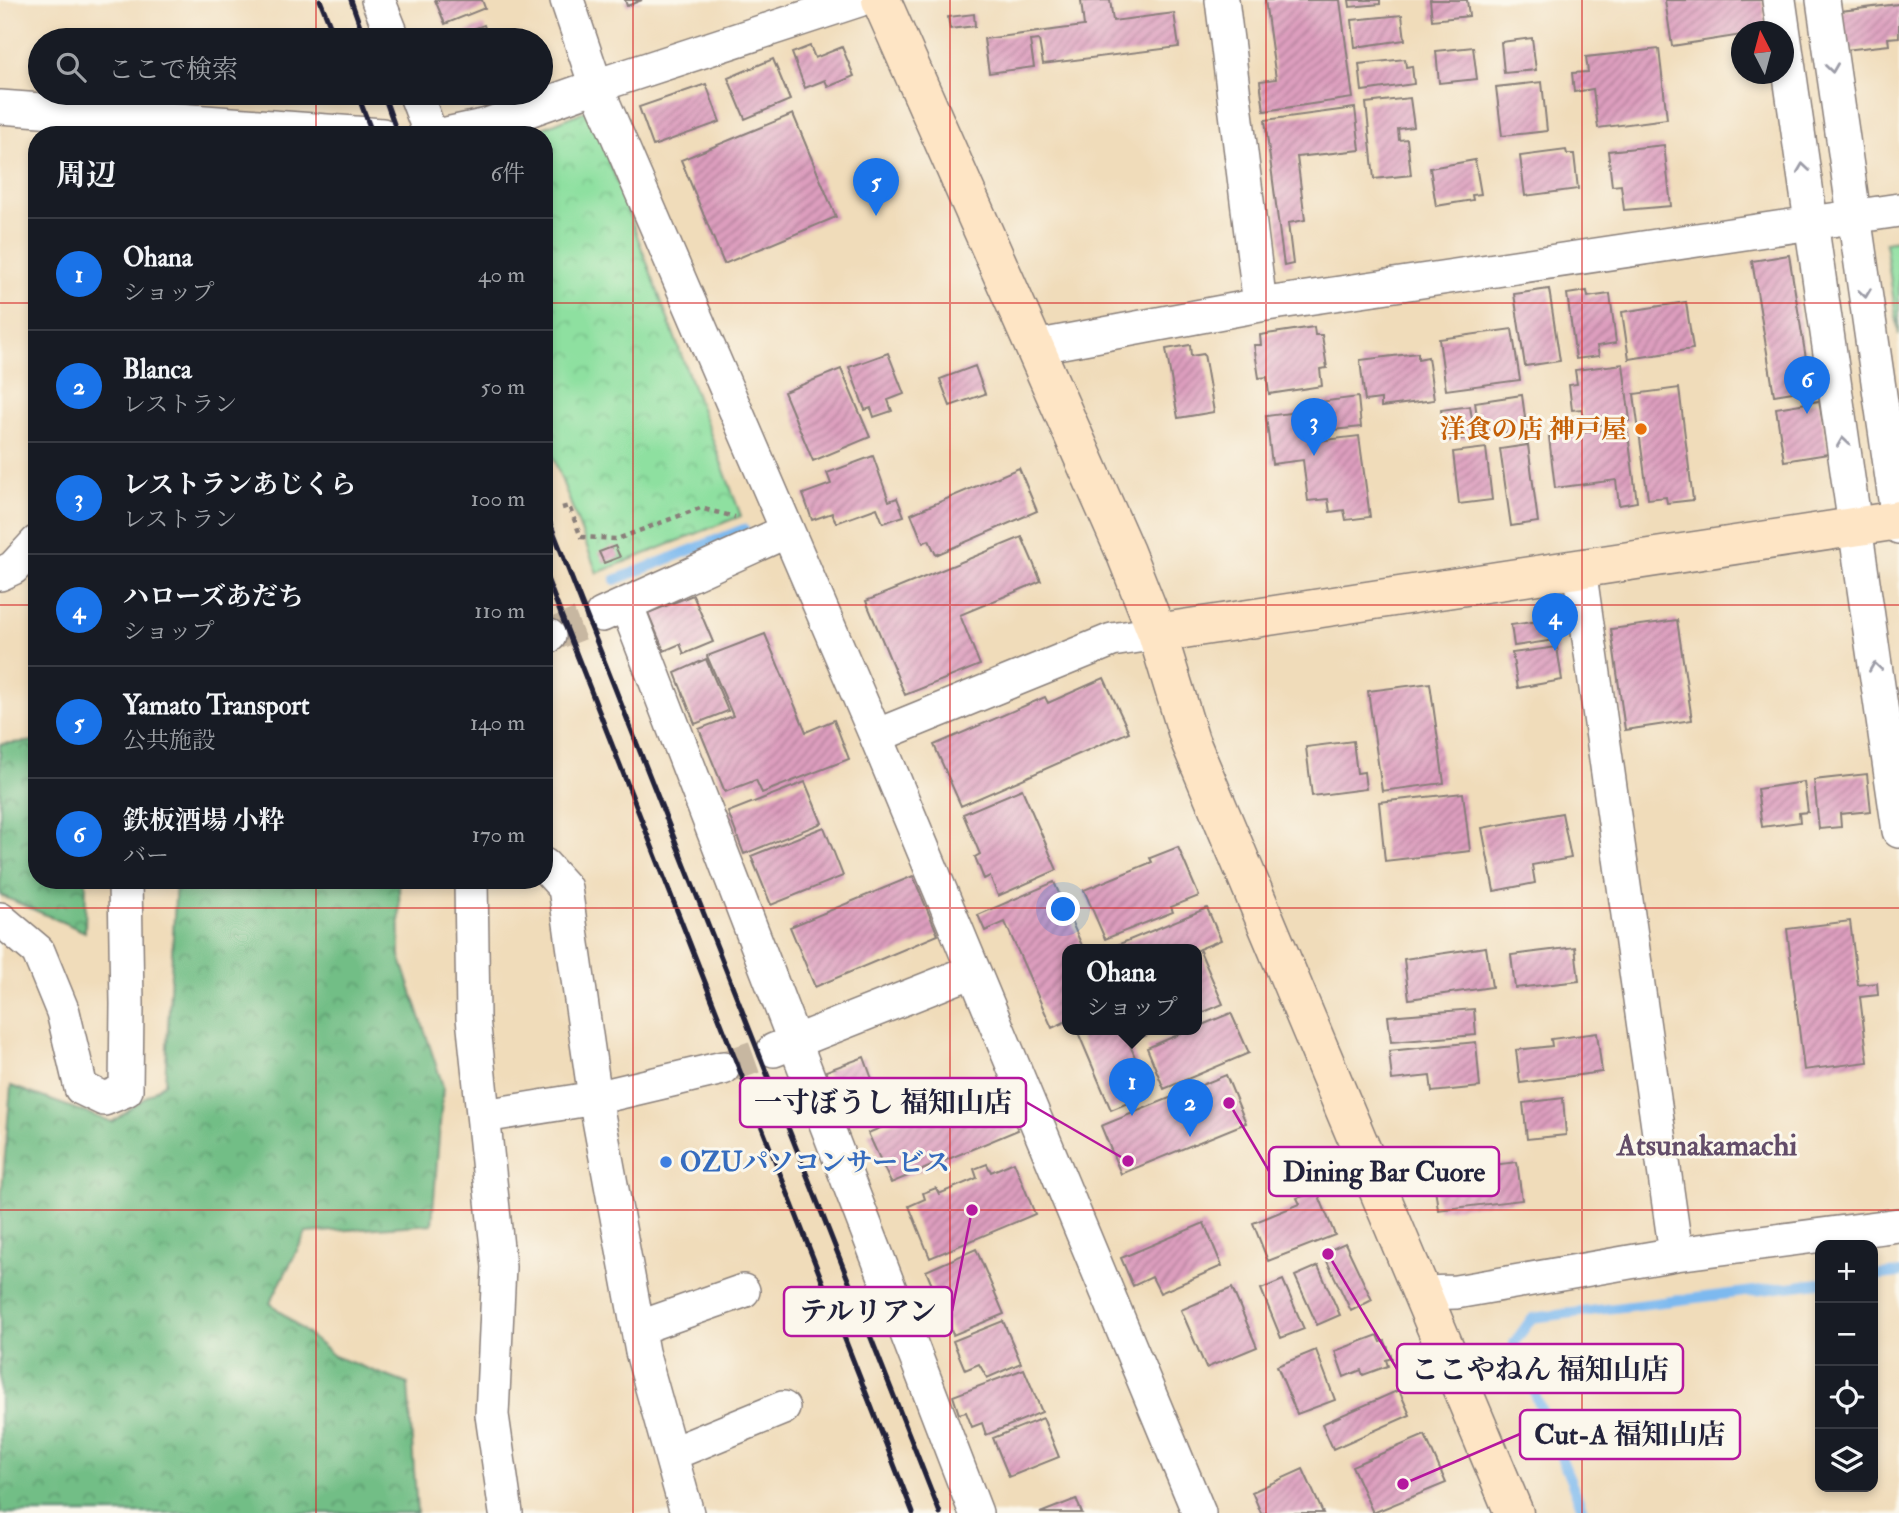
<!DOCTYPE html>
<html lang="ja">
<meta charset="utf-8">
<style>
body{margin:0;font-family:"IM FELL Double Pica","Noto Serif JP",serif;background:#242831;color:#f1f3f6}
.controls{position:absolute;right:21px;bottom:21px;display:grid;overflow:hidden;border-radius:14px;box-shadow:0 4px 10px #0003}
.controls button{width:63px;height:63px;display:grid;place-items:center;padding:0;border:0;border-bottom:2px solid #363941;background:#171b24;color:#f1f3f6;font:35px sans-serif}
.compass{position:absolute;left:1731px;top:21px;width:63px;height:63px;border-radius:50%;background:#171b24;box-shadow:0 4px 10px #0003;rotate:354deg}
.you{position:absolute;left:1064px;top:910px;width:24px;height:24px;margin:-18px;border:5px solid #fff;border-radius:50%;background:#1a73e8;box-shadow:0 0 0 10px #1a73e833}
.badge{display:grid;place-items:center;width:46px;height:46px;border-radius:50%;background:#1a73e8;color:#fff;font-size:23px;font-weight:700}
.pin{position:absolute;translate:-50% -58px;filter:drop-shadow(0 2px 4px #0008)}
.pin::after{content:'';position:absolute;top:37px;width:24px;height:21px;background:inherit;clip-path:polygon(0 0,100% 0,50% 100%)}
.popup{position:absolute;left:1062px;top:944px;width:140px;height:91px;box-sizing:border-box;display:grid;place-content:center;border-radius:14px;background:#171b24;filter:drop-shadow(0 2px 5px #0005);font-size:23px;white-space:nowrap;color:#9ea1a6}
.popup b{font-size:26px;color:#f1f3f6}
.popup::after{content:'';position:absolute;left:50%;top:100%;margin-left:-14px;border:14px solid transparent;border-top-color:#171b24}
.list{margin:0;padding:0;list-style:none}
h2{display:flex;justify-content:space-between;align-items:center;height:91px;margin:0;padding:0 28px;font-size:30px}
h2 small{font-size:23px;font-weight:400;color:#9ea1a6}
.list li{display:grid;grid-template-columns:46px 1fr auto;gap:21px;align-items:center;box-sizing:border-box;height:112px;padding:0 28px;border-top:2px solid #363941}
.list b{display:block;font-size:26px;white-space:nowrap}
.list p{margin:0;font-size:23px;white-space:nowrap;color:#9ea1a6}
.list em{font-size:23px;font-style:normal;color:#9ea1a6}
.icon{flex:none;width:38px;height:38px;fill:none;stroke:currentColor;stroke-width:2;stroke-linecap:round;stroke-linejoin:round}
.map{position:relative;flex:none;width:1899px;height:1513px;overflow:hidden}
.search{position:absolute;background:#171b24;box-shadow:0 4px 10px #0003;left:28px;top:28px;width:525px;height:77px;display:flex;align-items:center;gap:18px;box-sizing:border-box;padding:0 24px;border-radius:38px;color:#9ea1a6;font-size:26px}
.panel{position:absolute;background:#171b24;box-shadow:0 4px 10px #0003;left:28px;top:126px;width:525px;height:763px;border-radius:28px}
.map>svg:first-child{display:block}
.forest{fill:url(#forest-crowns);stroke:#4a7060;stroke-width:2}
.park{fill:url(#park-crowns);stroke:#58816e;stroke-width:2}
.pitch{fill:#8ee0a0;stroke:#58816e;stroke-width:2}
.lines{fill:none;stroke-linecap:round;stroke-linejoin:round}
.stream{stroke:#7db9ef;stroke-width:10}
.building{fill:url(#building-hatch)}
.street-tunnel{stroke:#c7b7a1;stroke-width:33;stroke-dasharray:33 17;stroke-linecap:butt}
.street-casing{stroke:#897f7a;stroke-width:36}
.secondary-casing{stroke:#897f7a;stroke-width:41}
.path{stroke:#897f7a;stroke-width:4.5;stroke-dasharray:5 5;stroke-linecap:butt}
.street{stroke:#fff;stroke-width:33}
.secondary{stroke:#fee5c5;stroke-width:38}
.rail{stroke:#22223b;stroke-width:5}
.oneway{stroke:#9c9ca7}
.grid{fill:none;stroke:#d62828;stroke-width:2;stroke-opacity:0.55}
.food-dot{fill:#e8710a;stroke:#fbf7ec;stroke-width:2.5}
.shop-dot{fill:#3f7fe0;stroke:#fbf7ec;stroke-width:2.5}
.labels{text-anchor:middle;stroke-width:6;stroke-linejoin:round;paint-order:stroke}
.food-label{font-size:26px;font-weight:bold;fill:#c56008;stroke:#fbf7ec;text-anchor:end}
.shop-label{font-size:26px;font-weight:bold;fill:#366cbe;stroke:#fbf7ec;text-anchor:start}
.quarter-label{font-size:30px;font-weight:bold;fill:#634d69;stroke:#fbf7ec}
.leader{fill:none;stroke:#b5179e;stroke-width:2.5}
.callout-dot{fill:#b5179e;stroke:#fbf7ec;stroke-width:2.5}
.callout{fill:#fbf7ec;stroke:#b5179e;stroke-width:2.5}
.callout-label{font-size:28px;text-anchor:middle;font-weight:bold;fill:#22223b}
</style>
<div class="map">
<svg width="1899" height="1513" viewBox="0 0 1899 1513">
<defs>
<pattern id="forest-crowns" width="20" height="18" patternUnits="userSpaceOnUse" patternTransform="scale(1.75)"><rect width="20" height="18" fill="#72be86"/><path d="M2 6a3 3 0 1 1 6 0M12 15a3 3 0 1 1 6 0" fill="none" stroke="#5d9a6f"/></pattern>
<pattern id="park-crowns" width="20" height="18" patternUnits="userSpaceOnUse" patternTransform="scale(1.75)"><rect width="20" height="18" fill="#8ee0a0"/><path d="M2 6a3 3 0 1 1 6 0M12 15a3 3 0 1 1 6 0" fill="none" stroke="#7ac08b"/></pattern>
<pattern id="building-hatch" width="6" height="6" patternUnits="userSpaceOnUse" patternTransform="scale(1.75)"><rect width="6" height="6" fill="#dd9ebe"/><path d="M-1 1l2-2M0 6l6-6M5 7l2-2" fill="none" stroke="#b3809c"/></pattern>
</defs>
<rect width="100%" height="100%" fill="#fbf7ec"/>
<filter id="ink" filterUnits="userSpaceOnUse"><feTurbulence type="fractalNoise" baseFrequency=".0143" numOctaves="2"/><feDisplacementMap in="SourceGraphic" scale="14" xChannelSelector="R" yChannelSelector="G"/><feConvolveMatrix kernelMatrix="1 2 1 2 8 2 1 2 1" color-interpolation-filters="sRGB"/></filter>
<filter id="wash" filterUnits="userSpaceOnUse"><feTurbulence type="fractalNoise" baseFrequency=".00686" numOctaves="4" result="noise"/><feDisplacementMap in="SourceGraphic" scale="28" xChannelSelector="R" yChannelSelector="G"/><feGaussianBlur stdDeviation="1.57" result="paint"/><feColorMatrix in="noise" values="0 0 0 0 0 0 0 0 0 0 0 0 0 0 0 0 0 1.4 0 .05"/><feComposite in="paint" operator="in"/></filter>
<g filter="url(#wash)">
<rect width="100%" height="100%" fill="#f0dcba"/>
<path class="forest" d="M37 741V880H86L85 932 0 895V744Z
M176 880H399L400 956 443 1086 432 1224 306 1233 270 1303 334 1356 408 1384 417 1513H0V1213L11 1086 112 1122 165 1083Z"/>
<path class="park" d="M590 109 741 516 597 573 544 433V135H526Z"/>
<path class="pitch" d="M1899 240V335L1885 242Z"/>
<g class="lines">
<path class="stream" d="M615 580 744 529
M1873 1276 1899 1273
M1584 1513 1514 1343 1532 1318 1820 1283"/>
</g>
<g id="blocks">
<path class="building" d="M435 0H482L485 8 445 24Z
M625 0H642L627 6Z
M1110 0 1113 21 1174 13 1179 47 1043 64 1039 40 1030 41 1034 67 989 73 984 39 1084 26 1081 1Z
M1265 0H1340L1353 98 1264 111 1260 81 1276 79Z
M1349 0H1380V4L1350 7Z
M1430 0H1467L1469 16 1432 20Z
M1665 0H1762L1767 32H1742V35L1672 46Z
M1899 4V37L1888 38 1889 45 1845 50 1841 11Z
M974 14 975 26 950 29 948 17Z
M1402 15 1405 40 1355 47 1352 20Z
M484 25 489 40H444Z
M1532 38 1536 70 1504 73 1501 42Z
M810 46 815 58 842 47 854 76 828 87 825 80 805 88 792 53Z
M1473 47 1477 79 1439 83 1436 51Z
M1659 49 1667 119 1598 128 1593 89 1574 92 1572 73 1588 72 1586 57Z
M773 59 790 100 745 119 728 78Z
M1405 59 1406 67 1412 66 1414 84 1362 91 1359 64Z
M1542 82 1547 131 1502 136 1496 87Z
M706 84 720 122 653 146 639 107Z
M1410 98 1414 127 1398 129 1399 140 1407 139 1411 175 1374 179 1366 103Z
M1355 108 1360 150 1297 157 1305 220 1288 223 1293 264 1284 266 1265 120Z
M793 114 836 217 724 264 681 160Z
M1664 145 1671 206 1624 210 1621 185 1612 186 1608 151Z
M1566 150 1567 154H1574L1578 189 1525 196 1520 156Z
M1475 160 1481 194 1472 195 1473 200 1436 206 1430 168Z
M1789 255 1811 389 1774 395 1752 261Z
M1549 289 1560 361 1525 366 1514 294Z
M1587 291 1588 297 1610 294 1616 343 1597 346 1599 356 1576 359 1567 294Z
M1686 302 1693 349 1629 359 1622 312Z
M1314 327 1315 335H1322L1327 368 1320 369 1322 386 1269 394 1267 377 1259 378 1254 345H1261L1260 335Z
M1512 329 1520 380 1446 390 1439 339Z
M1190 345 1191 356 1204 354 1214 412 1178 418 1166 349Z
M888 353 904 394 888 400 892 411 874 417 871 408 865 410 849 367Z
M1418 353V359L1428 357 1434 400 1381 407V399L1365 401 1360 360Z
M1623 364 1630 421 1584 427 1582 409 1572 410 1569 385 1577 384 1575 370Z
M975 366 985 394 950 406 940 379Z
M841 369 870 437 813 461 784 392Z
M1679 388 1693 500 1667 503 1666 497 1648 499 1634 394Z
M1522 395 1527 432 1506 435 1505 429 1479 432 1475 402Z
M1358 397 1361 427 1314 432 1311 403Z
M1819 401 1828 454 1784 461 1776 408Z
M1470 406 1475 437 1445 441 1441 410Z
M1305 411 1309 442 1359 436 1370 517 1346 520 1344 510 1330 512 1328 499 1308 501 1303 460 1272 464 1266 416Z
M1627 427 1637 502 1619 505 1616 480 1555 488 1549 437Z
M1528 445 1538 522 1511 526 1500 449Z
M1486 448 1492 500 1459 504 1453 452Z
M873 456 889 501 897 498 904 516 883 523 877 508 836 523 832 513 812 520 803 494 831 484 827 473Z
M1019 468 1037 511 936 555 929 540 923 543 911 514Z
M1022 537 1041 581 960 615 980 665 905 695 866 601Z
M615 546 620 557 604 563 599 552Z
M693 595 713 642 684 654 680 644 664 651 648 613Z
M1553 619 1556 640 1514 646 1511 625Z
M1677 620 1692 720 1625 730 1611 629Z
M765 634 806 732 834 720 849 759 762 793 756 780 725 792 699 729 733 716 707 656Z
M1557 647 1562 680 1518 688 1512 653Z
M706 659 728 711 695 724 675 673Z
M1104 678 1129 732 961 806 934 745 1045 697 1048 703Z
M1430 683 1444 783 1382 791 1368 691Z
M1353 741 1357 773 1364 772 1366 789 1312 796 1306 747Z
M1867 774 1871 811 1840 814 1841 827 1819 829 1814 780Z
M805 782 822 823 744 854 728 812Z
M1804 782 1808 812 1799 813 1800 822 1762 827 1757 789Z
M1022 789 1057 870 998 896 990 876 984 879 975 857 980 854 963 814Z
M1463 793 1470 851 1385 861 1379 802Z
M1562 813 1571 858 1532 865 1535 883 1494 891 1482 828Z
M824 827 843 876 771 905 751 856Z
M1178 847 1199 896 1171 907 1173 912 1105 939 1084 890 1152 862 1150 858Z
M913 876 938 935 815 987 790 927Z
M1054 882 1084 950H1067V1021L1052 1028 1005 922 985 931 978 915Z
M1207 908 1221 940 1199 949 1223 1004 1197 1015V950H1105Z
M1850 921 1858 985 1877 983 1878 995 1860 997 1868 1062 1804 1070 1787 929Z
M1486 947 1492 987 1409 999 1404 959Z
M1575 947 1579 981 1515 988 1511 955Z
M1474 1009 1476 1035 1391 1042 1388 1016Z
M1231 1013 1249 1053 1164 1089 1147 1048 1189 1030H1197V1027Z
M1077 1030H1124L1150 1094 1111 1110Z
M1140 1030H1160L1143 1037Z
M1597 1033 1602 1072 1520 1083 1516 1050 1552 1046 1551 1039Z
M1476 1042 1480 1087 1432 1092 1430 1076 1392 1080 1389 1051Z
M864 1057 880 1101 842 1114 826 1071Z
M1226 1075 1246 1123 1121 1174 1101 1126Z
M995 1080 1018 1130 891 1183 868 1133Z
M1563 1098 1566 1135 1527 1139 1523 1103Z
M1014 1162 1035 1214 930 1258 909 1206 925 1199 923 1193 936 1188 939 1194 977 1178 974 1169 987 1164 991 1172Z
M1517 1162 1522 1200 1438 1210 1433 1172Z
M1317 1191 1335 1235 1268 1261 1253 1223 1300 1204 1297 1198Z
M1204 1223 1222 1266 1160 1293 1152 1277 1133 1286 1121 1258Z
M1345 1243 1372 1300 1351 1311 1323 1253Z
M976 1249 1004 1314 953 1335 926 1271Z
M1318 1266 1340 1315 1317 1325 1295 1276Z
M1283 1280 1304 1329 1281 1338 1261 1289Z
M1232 1288 1257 1347 1206 1368 1181 1310Z
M1003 1321 1021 1363 987 1378 979 1364 965 1370 953 1341Z
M1378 1335 1381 1342 1385 1341 1392 1358 1386 1360 1388 1366 1363 1375 1361 1370 1344 1377 1335 1351Z
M1316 1350 1335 1400 1297 1414 1277 1366Z
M1024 1369 1042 1412 986 1435 982 1423 972 1427 966 1412 959 1414 953 1396Z
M1399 1390 1410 1415 1333 1449 1322 1424Z
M1043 1418 1059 1457 1009 1477 993 1438Z
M1425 1435 1446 1483 1373 1513 1352 1466Z
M1303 1469 1323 1513H1261L1252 1492Z
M1076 1499 1082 1513H1040Z"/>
</g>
</g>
<g filter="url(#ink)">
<use href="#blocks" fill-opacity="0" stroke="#897f7a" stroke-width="2"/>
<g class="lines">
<path class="street-tunnel" d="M549 636 602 615
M723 1068 774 1050"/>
<g class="street-casing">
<path id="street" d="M378 0 394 40
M567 0 596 86 876 736 1199 1513
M1222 0 1260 305
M1779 0 1899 831
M1823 0 1899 527
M415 93 431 135
M0 107 382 135
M441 135 487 125 596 86 859 0
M1035 347 1260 305 1899 210
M1579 568 1676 1254
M0 574 13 568 37 542
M626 604 976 1513
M602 615 787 531
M544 639 549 636
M876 736 1112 640 1157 633
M544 865 565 888 595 1098 642 1352 687 1513
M471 880 473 1018 499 1267 492 1415 506 1513
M0 919 38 951 63 1012 81 1088 104 1099 126 1090 127 1004 125 880
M774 1050 973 971
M484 1116 595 1098 723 1068
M1420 1293 1456 1292 1676 1254 1899 1225
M638 1328 743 1291
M671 1454 783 1408"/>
</g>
<g class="secondary-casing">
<path id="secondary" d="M881 0 1125 552 1157 633 1190 741 1514 1513
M1157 633 1899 520"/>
</g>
<path class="path" d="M562 508 569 506 581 537 617 539 700 508 735 517"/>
<use href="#street" class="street"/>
<use href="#secondary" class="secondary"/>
<path class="rail" d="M320 0 336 40
M351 0 365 40
M357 93 373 135
M383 93 398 135
M544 508 940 1513
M544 571 913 1513"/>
</g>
<defs><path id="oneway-chevron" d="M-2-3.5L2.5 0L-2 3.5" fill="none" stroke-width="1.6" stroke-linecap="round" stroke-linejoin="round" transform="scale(1.75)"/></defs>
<g class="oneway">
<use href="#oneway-chevron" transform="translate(1832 68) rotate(82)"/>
<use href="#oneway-chevron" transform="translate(1803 168) rotate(-98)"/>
<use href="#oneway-chevron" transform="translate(1865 293) rotate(82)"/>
<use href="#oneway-chevron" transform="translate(1843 442) rotate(-98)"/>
<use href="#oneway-chevron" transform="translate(1875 667) rotate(-98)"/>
</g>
</g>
<path class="grid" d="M316 0V40M633 0V1513M950 0V1513M1266 0V1513M1582 0V1513M316 93V135M0 303H37M544 303H1899M0 605H37M544 605H1899M316 880V1513M0 908H1899M0 1210H1899"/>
<circle class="food-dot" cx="1641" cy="429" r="7"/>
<circle class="shop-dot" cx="666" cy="1162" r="7"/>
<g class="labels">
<g class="food-label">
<text x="1627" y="438">洋食の店 神戸屋</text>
</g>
<g class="shop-label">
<text x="680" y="1171">OZUパソコンサービス</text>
</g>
<g class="quarter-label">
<text x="1707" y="1155">Atsunakamachi</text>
</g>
</g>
<path class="leader" d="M1128 1161L1026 1102M1229 1103L1269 1171M972 1210L952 1311M1328 1254L1397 1369M1403 1484L1520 1434"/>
<g class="callout-dot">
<circle cx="1128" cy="1161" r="7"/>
<circle cx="1229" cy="1103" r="7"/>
<circle cx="972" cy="1210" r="7"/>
<circle cx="1328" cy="1254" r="7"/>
<circle cx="1403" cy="1484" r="7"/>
</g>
<g class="callout">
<rect x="740" y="1078" width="286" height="49" rx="7"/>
<rect x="1269" y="1147" width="230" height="49" rx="7"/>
<rect x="784" y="1287" width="168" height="49" rx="7"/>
<rect x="1397" y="1344" width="286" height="49" rx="7"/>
<rect x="1520" y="1410" width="220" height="49" rx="7"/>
</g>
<g class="callout-label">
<text x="883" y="1112">一寸ぼうし 福知山店</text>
<text x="1384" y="1181">Dining Bar Cuore</text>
<text x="868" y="1321">テルリアン</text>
<text x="1540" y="1379">ここやねん 福知山店</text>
<text x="1630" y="1444">Cut-A 福知山店</text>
</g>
</svg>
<div class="controls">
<button>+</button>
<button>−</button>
<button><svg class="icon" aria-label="locate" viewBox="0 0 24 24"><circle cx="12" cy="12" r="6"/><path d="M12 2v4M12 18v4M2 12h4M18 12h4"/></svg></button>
<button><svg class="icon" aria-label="layers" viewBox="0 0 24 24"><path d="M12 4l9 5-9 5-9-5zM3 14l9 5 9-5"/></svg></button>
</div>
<svg class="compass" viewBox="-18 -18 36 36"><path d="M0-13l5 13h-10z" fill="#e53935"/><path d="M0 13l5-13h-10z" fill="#9ea1a6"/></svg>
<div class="you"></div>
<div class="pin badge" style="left:1132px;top:1116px">1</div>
<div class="popup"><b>Ohana</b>ショップ</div>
<div class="pin badge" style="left:1190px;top:1137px">2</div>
<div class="pin badge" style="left:1314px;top:456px">3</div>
<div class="pin badge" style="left:1555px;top:651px">4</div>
<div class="pin badge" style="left:876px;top:216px">5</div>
<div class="pin badge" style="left:1807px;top:414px">6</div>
<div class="search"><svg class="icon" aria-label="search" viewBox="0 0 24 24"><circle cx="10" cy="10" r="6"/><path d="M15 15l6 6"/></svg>ここで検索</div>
<section class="panel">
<h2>周辺<small>6件</small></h2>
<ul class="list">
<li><span class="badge">1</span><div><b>Ohana</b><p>ショップ</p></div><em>40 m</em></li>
<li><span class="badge">2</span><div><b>Blanca</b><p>レストラン</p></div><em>50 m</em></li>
<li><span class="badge">3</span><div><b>レストランあじくら</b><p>レストラン</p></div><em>100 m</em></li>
<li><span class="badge">4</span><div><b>ハローズあだち</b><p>ショップ</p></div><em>110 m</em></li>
<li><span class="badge">5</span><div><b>Yamato Transport</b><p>公共施設</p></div><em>140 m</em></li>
<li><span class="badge">6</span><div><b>鉄板酒場 小粋</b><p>バー</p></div><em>170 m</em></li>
</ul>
</section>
</div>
